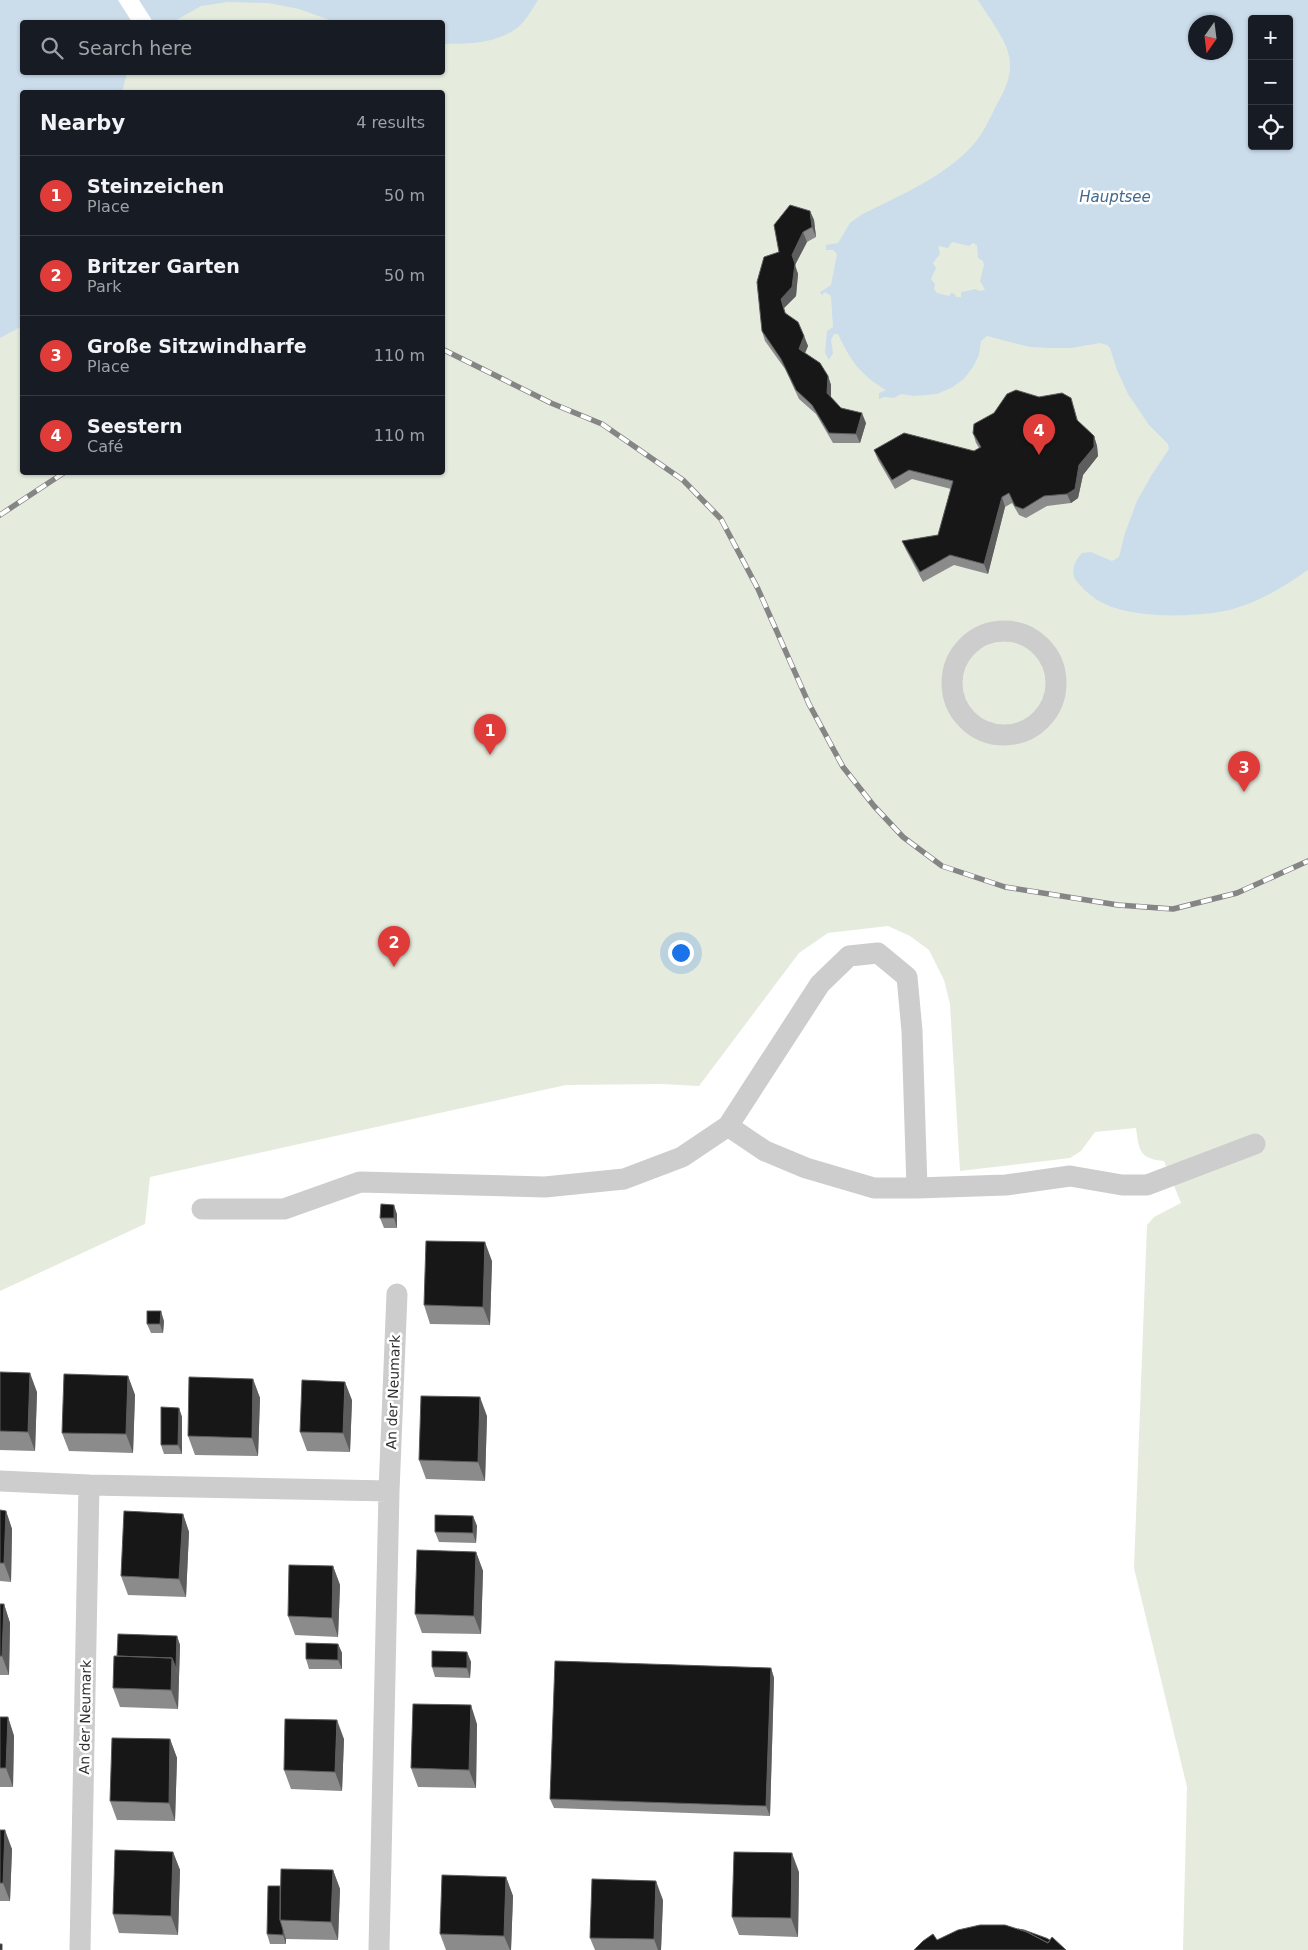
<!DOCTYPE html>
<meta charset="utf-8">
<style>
body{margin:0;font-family:"DejaVu Sans",sans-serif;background:#242831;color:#f1f3f6}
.controls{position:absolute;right:15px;top:15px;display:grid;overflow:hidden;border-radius:5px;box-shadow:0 1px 4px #0004}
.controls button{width:45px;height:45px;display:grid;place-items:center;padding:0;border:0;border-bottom:1px solid #363941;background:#171b24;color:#f1f3f6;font:25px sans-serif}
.compass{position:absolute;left:1188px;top:15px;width:45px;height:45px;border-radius:50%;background:#171b24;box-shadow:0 1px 4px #0004;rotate:194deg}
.you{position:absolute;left:680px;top:952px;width:18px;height:18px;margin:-12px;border:4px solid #fff;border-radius:50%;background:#1a73e8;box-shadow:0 0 0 8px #1a73e833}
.badge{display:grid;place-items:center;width:32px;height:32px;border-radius:50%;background:#df3b39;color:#fff;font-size:16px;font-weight:700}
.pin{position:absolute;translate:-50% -41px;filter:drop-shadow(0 1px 2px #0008)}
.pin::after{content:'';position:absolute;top:26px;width:18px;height:15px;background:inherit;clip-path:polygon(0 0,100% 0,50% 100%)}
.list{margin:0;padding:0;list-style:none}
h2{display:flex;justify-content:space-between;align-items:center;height:65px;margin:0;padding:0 20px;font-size:21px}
h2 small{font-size:16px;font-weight:400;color:#9ea1a6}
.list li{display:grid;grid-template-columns:32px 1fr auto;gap:15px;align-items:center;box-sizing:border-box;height:80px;padding:0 20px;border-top:1px solid #363941}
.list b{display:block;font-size:19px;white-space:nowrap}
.list p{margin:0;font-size:16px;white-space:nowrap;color:#9ea1a6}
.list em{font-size:16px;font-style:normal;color:#9ea1a6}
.icon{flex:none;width:28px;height:28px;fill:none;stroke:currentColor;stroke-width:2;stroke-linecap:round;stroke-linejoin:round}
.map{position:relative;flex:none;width:1308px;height:1950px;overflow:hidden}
.search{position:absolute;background:#171b24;box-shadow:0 1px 4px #0004;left:20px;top:20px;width:425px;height:55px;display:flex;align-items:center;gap:12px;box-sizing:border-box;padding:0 18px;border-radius:5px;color:#9ea1a6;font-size:19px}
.panel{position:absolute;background:#171b24;box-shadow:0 1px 4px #0004;left:20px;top:90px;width:425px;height:385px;border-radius:5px}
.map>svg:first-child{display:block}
.green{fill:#e5ecde;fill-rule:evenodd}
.water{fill:#cbdceb;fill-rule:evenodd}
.pier{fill:#fff}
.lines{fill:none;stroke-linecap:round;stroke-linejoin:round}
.lane{stroke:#cdcdcd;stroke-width:21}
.rail-casing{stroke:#858585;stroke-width:5.5}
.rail{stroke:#fff;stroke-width:4;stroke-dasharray:11;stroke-linecap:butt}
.wall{fill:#8b8b8b}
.shaded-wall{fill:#5d5d5d}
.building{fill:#171717;stroke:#5d5d5d}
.labels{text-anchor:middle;stroke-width:5;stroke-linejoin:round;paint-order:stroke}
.street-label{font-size:14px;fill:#303030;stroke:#fff}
.water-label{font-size:15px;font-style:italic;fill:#406a90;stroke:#fff}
</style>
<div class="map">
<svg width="1308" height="1950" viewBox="0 0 1308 1950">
<rect width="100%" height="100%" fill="#fff"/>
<path class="green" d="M0 0H1308V1950H1183L1187 1787 1134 1568 1147 1225 1154 1217 1181 1203 1164 1161C1139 1159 1139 1150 1136 1128L1095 1132 1081 1151 1070 1158 960 1171 950 1004 944 980 929 950 910 936 888 926 828 933 799 953 699 1086 661 1084 566 1085 150 1177 145 1224 0 1291ZM1252 19H1289V146H1252ZM22 22H442V72H22ZM1196 22H1226V52H1196ZM22 92H442V472H22Z"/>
<path class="water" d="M0 0H538C532 9 526 21 517 28 496 44 468 44 443 44L442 22H335L299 9 268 3 228 2 201 6 173 22H22V72L127 73 122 92H22V326L0 338Z
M978 0H1308V570C1281 589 1252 606 1219 612 1187 617 1134 618 1105 604 1094 599 1086 592 1078 583 1069 574 1074 561 1082 553L1091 552 1112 561 1119 557 1125 533 1137 501 1151 476 1169 449 1168 444 1149 425 1128 394 1117 370 1110 348 1107 345 1100 343 1071 348H1049L1030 347 987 336 981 341 979 355 973 367 964 379 951 388 937 394 914 396 901 394 894 398 884 397 879 399V393L886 390C859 374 851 361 838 334H834L831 340 833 353 829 360 825 353 827 331 833 327 831 296 825 292 822 295 820 292 831 285 837 254 833 250H826V245L838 243 850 223 861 215C900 195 943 178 973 145 983 134 989 120 996 106 1005 90 1013 75 1009 56 1006 39 987 15 978 0ZM1252 19H1289V146H1252ZM1226 22V52H1196V22ZM952 242 969 246 973 243 977 245 978 258 983 261 984 265 980 281 985 290 979 291 976 289 961 292V297H956L955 294 951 293 949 296 937 293 934 289 935 284 931 279 936 268 933 263 940 254 938 246 948 248Z"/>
<path class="pier" d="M118 0H139L153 22H132Z"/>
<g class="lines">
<path class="lane" d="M952 683a52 52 0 1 1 104 0a52 52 0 1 1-104 0Z
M728 1126 820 984 849 956 878 953 907 977 912 1031 917 1188
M202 1209H284L360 1182 545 1187 624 1179 682 1157 728 1126 765 1151 806 1168 874 1188H917L1006 1185 1070 1176 1122 1185H1147L1255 1144
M0 1481 89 1485
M389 1491 397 1294
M80 1950 89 1485 389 1491 379 1950"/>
<g class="rail-casing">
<path id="rail" d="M442 349 551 403 602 424 683 480 721 519 758 589 809 704 843 767 874 806 903 837 942 866 1005 887 1118 905 1173 909 1237 893 1308 861
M0 515 65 472"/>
</g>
<use href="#rail" class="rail"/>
</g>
<path class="wall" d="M810 211 814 220 816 237 807 242 795 265 798 274 796 296 784 308 786 314 804 336 808 346 805 353 828 376 831 385V397L841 408 866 423 860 443H833L816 414 799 399 785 369 765 341 762 331 779 252Z
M1074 408 1078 421 1094 436 1097 446 1098 456 1083 475 1078 498 1071 503 1047 506 1026 518 1019 515 1012 503 1005 507 988 574 954 565 923 582 906 550 902 541 938 535 951 489 912 479 895 489 878 460 874 450 974 451 979 448 976 443 973 433Z
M397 1214V1228H384L380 1218Z
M492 1261 490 1325 430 1324 424 1305Z
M164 1321 163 1333H151L147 1324Z
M0 1372 37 1392 35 1451 0 1450Z
M128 1376 135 1395 133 1453 69 1451 62 1433Z
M253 1379 260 1398 258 1456 195 1455 188 1436Z
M352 1400 350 1452 307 1451 300 1432Z
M179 1408 182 1417V1454H164L161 1445Z
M487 1416 485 1481 426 1479 419 1460Z
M0 1510 6 1511 12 1529 11 1582 0 1581Z
M183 1514 189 1532 186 1597 128 1595 121 1576Z
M473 1516 477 1526 476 1543 439 1542 435 1532Z
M476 1552 483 1571 481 1634 422 1633 415 1614Z
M333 1566 340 1585 338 1637 295 1635 288 1616Z
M0 1604H4L10 1623 9 1675H0Z
M177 1636 180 1645 178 1709 120 1707 113 1688 117 1656Z
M338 1644 342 1653V1669H309L306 1659Z
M467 1652 471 1662 470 1678 435 1677 432 1667Z
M771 1668 774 1678 770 1816 554 1808 550 1799Z
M0 1717H8L14 1736 13 1787H0Z
M477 1724 476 1788 418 1787 411 1768Z
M170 1739 177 1758 175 1821 117 1820 110 1801Z
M344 1739 342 1791 291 1789 284 1770Z
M0 1830 12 1849 10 1901H0Z
M173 1852 180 1870 178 1935 119 1933 113 1914Z
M333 1870 340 1889 338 1940 286 1939V1944H270L267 1934 280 1886Z
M799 1872 798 1937 739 1935 732 1917Z
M506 1877 513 1896 511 1950H446L440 1934Z
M663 1900 661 1950H595L590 1938Z"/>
<path class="shaded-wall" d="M810 211 814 220 816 237 812 227Z
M803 232 807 242 795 265 798 274 796 296 784 308 789 323 781 299 792 255Z
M804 336 808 346 803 358 799 349Z
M828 376 831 385V402L827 393Z
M862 413 866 423 860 443 856 434Z
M1094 436 1097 446 1098 456 1083 475 1078 498 1071 503 1067 494 1079 465Z
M1002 497 1005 507 988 574 984 564Z
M394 1205 397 1214V1228L394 1218Z
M485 1242 492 1261 490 1325 483 1307Z
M161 1311 164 1321 163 1333 160 1324Z
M30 1373 37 1392 35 1451 28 1432Z
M128 1376 135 1395 133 1453 126 1434Z
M253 1379 260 1398 258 1456 252 1438Z
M345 1382 352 1400 350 1452 343 1433Z
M480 1397 487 1416 485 1481 478 1462Z
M179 1408 182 1417V1454L178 1445Z
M6 1511 12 1529 11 1582 4 1563Z
M183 1514 189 1532 186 1597 179 1579Z
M473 1516 477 1526 476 1543 473 1533Z
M476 1552 483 1571 481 1634 474 1616Z
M333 1566 340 1585 338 1637 332 1618Z
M4 1604 10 1623 9 1675 2 1656Z
M177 1636 180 1645 179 1677 176 1668Z
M338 1644 342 1653V1669L338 1660Z
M467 1652 471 1662 470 1678 467 1668Z
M172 1658 179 1677 178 1709 171 1690Z
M771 1668 774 1678 770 1816 766 1806Z
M471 1705 477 1724 476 1788 469 1770Z
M8 1717 14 1736 13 1787 6 1768Z
M337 1720 344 1739 342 1791 335 1772Z
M170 1739 177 1758 175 1821 169 1803Z
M5 1830 12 1849 10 1901 3 1883Z
M173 1852 180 1870 178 1935 171 1916Z
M792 1853 799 1872 798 1937 791 1918Z
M333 1870 340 1889 338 1940 331 1922Z
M506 1877 513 1896 511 1950H510L504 1936Z
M656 1881 663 1900 661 1950H658L654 1939Z
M283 1930 286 1939V1944L283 1935Z"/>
<path class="building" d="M790 205 810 211 812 227 803 232 792 255 795 264 792 287 781 299 785 313 798 322 804 336 799 349 820 363 828 376 827 393 841 408 862 413 856 434 829 433 812 405 796 390 781 359 762 331 757 282 764 257 779 252 774 225Z
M1016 390 1039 397 1062 393 1071 398 1077 420 1094 436V447L1079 465 1075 489 1067 494 1044 496 1023 509 1015 506 1009 493 1002 497 984 564 950 555 920 572 902 541 938 535 953 481 909 470 892 480 874 450 904 433 974 451 981 447 973 433 974 424 994 413 1007 394Z
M381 1204 394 1205V1218H380Z
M426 1241 485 1242 483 1307 424 1305Z
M147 1311H161L160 1324H147Z
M0 1372 30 1373 28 1432 0 1431Z
M64 1374 128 1376 126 1434 62 1433Z
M189 1377 253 1379 252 1438 188 1436Z
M302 1380 345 1382 343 1433 300 1432Z
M421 1396 480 1397 478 1462 419 1460Z
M161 1407 179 1408 178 1445H161Z
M0 1510 6 1511 4 1563H0Z
M124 1511 183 1514 179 1579 121 1576Z
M435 1515 473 1516V1533L435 1532Z
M417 1550 476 1552 474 1616 415 1614Z
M289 1565 333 1566 332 1618 288 1616Z
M0 1604H4L2 1656H0Z
M118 1634 177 1636 176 1668 172 1658 117 1656Z
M306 1643 338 1644V1660L306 1659Z
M432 1651 467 1652V1668L432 1667Z
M114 1656 172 1658 171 1690 113 1688Z
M555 1661 771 1668 766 1806 550 1799Z
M413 1704 471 1705 469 1770 411 1768Z
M0 1717H8L6 1768H0Z
M285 1719 337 1720 335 1772 284 1770Z
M112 1738 170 1739 169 1803 110 1801Z
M0 1830H5L3 1883H0Z
M115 1850 173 1852 171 1916 113 1914Z
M734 1852 792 1853 791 1918 732 1917Z
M281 1869 333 1870 331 1922 280 1920Z
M442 1875 506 1877 504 1936 440 1934Z
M592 1879 656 1881 654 1939 590 1938Z
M268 1886H280V1920L283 1930V1935L267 1934Z
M980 1925H1005L1027 1932 1048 1943 1052 1937 1066 1950H914L923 1941 933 1934 937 1940 958 1930Z
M1018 1929 1024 1930 1046 1938 1050 1940 1048 1943 1027 1932Z
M0 1944H2V1950H0Z"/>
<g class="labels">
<g class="street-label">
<text transform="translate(393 1392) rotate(-88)" y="5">An der Neumark</text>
<text transform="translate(85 1717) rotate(-89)" y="5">An der Neumark</text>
</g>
<g class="water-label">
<text x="1115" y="202">Hauptsee</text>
</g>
</g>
</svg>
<div class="controls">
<button>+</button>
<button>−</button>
<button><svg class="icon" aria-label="locate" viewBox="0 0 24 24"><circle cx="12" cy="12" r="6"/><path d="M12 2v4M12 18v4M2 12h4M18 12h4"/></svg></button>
</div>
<svg class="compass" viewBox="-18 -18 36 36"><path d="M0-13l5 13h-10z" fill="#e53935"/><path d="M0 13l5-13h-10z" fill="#9ea1a6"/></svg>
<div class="you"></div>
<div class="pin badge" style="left:490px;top:755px">1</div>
<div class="pin badge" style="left:394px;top:967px">2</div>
<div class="pin badge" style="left:1244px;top:792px">3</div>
<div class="pin badge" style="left:1039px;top:455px">4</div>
<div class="search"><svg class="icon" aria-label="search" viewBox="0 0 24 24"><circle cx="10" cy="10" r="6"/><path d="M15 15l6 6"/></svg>Search here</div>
<section class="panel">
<h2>Nearby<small>4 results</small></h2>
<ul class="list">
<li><span class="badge">1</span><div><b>Steinzeichen</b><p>Place</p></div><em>50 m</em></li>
<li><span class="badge">2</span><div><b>Britzer Garten</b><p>Park</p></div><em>50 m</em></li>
<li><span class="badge">3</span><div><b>Große Sitzwindharfe</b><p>Place</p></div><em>110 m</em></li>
<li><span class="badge">4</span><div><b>Seestern</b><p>Café</p></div><em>110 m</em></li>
</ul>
</section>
</div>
